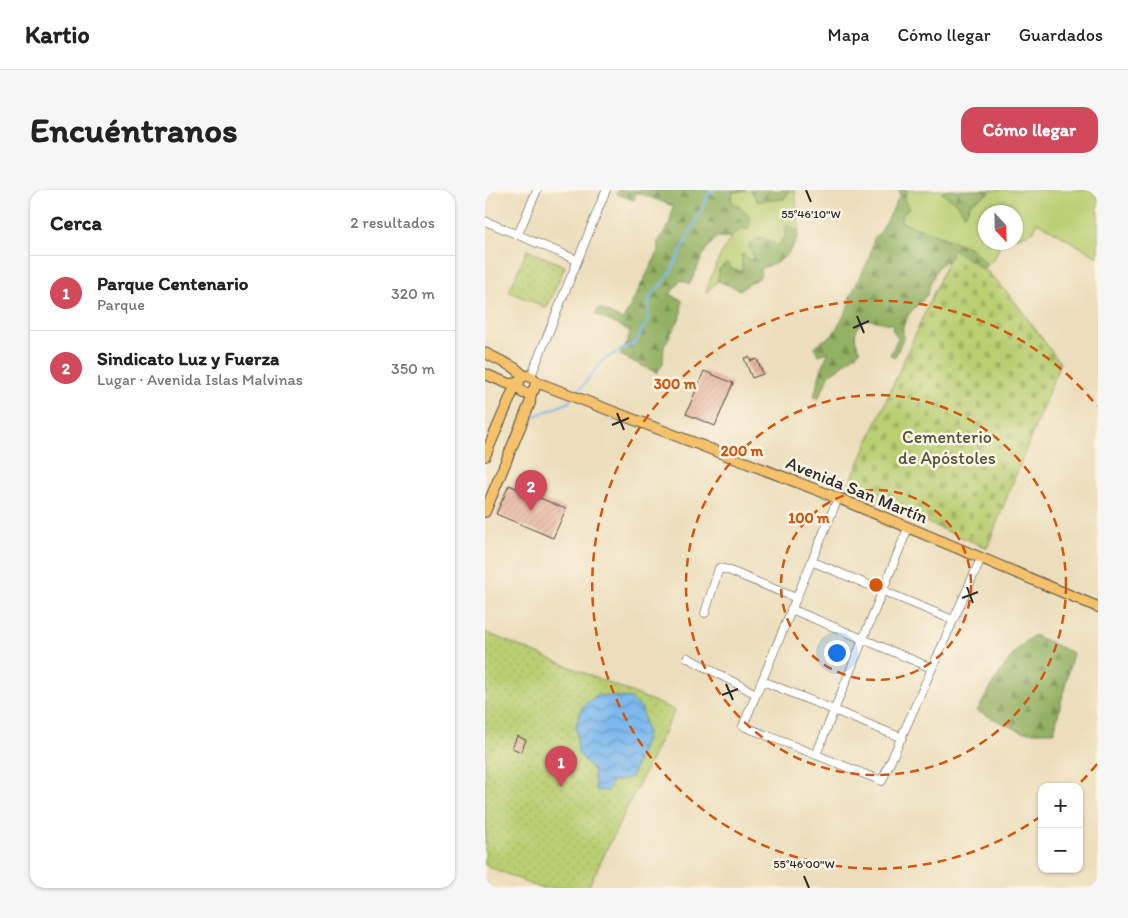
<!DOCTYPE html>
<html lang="es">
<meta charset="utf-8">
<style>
body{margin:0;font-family:Itim,sans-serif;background:#f6f6f6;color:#222}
.controls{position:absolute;right:15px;bottom:15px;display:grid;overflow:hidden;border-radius:10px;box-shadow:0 1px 4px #0004}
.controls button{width:45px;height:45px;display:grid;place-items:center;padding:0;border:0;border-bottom:1px solid #e0e0e0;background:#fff;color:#222;font:25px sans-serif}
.compass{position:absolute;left:493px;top:15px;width:45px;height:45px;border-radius:50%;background:#fff;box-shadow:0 1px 4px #0004;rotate:158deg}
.you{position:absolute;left:351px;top:462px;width:18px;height:18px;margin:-12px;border:4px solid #fff;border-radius:50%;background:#1a73e8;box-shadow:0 0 0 8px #1a73e833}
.badge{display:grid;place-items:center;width:32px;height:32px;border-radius:50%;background:#d1495b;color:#fff;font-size:16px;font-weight:700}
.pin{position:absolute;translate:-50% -41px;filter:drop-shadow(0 1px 2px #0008)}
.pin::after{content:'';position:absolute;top:26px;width:18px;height:15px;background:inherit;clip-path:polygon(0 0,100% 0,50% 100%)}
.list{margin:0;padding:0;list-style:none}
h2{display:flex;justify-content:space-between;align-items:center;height:65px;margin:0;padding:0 20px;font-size:21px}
h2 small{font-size:16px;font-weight:400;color:#767676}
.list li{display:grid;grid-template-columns:32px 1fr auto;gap:15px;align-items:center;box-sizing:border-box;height:75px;padding:0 20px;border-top:1px solid #e0e0e0}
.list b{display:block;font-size:19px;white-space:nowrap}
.list p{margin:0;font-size:16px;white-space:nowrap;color:#767676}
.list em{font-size:16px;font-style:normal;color:#767676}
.map{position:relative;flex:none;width:613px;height:698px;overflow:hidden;border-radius:15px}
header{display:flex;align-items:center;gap:30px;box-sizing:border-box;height:70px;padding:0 25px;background:#fff;border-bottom:1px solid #e0e0e0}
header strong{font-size:24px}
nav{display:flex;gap:28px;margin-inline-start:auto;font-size:18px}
.intro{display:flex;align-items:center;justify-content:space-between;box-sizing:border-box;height:120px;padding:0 30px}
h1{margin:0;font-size:35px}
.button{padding:12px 22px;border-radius:15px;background:#d1495b;color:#fff;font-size:18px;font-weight:700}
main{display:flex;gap:30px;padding:0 30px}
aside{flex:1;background:#fff;border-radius:15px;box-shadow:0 1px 4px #0004}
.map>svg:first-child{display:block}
.grass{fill:#bace72;stroke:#727c4e}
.forest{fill:url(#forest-firs);stroke:#5f6e48}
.cemetery{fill:url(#cemetery-stones);stroke:#727c4e}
.park{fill:url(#park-dots);stroke:#727c4e}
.water{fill:url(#water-waves);stroke:#53728c}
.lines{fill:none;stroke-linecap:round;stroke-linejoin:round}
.stream{stroke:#7bb8ee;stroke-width:2}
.building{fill:url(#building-hatch)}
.minor-casing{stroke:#484641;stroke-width:9}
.major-casing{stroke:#484641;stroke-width:12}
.minor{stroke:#fff;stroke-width:8}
.major{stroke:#f5c16b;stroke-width:10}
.ticks{fill:none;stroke:#2b2b2b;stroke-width:2}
.ring{fill:none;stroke:#d5540f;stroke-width:2.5;stroke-dasharray:9 6}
.labels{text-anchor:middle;stroke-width:5;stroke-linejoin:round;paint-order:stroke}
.park-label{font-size:18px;fill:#4f543d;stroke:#fcf5e5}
.street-label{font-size:18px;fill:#2b2b2b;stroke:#fcf5e5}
.ticks-label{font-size:12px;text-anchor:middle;fill:#2b2b2b;stroke:#fcf5e5;stroke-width:5;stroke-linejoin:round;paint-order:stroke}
.centre{fill:#d5540f;stroke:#fcf5e5;stroke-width:2.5}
.ring-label{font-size:15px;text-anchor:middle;font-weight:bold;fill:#d5540f;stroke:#fcf5e5;stroke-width:5;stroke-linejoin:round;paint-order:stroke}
</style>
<header>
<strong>Kartio</strong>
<nav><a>Mapa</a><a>Cómo llegar</a><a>Guardados</a></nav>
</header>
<div class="intro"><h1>Encuéntranos</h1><a class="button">Cómo llegar</a></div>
<main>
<aside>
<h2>Cerca<small>2 resultados</small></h2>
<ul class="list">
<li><span class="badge">1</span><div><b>Parque Centenario</b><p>Parque</p></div><em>320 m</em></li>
<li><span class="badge">2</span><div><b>Sindicato Luz y Fuerza</b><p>Lugar · Avenida Islas Malvinas</p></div><em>350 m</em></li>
</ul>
</aside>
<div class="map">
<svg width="613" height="698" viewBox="0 0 613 698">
<defs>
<pattern id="forest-firs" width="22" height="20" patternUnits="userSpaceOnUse" patternTransform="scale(1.25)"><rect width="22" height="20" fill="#93b164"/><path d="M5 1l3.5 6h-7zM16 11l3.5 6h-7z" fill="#789053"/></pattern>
<pattern id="cemetery-stones" width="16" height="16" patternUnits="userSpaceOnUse" patternTransform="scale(1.25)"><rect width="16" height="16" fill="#bace72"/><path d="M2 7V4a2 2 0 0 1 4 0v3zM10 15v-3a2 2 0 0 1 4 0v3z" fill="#a0b163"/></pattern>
<pattern id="park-dots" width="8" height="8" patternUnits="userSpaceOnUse" patternTransform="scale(1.25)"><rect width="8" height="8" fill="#bace72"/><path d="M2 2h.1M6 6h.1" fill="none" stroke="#a0b163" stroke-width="1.8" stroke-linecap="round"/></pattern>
<pattern id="water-waves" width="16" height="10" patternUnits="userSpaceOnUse" patternTransform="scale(1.25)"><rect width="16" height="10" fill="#7bb8ee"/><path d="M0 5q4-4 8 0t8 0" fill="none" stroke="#6596c1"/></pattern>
<pattern id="building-hatch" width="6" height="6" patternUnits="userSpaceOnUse" patternTransform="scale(1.25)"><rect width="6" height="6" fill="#e7b39d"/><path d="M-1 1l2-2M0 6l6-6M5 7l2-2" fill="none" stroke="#c69a87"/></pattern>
</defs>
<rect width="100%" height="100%" fill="#fcf5e5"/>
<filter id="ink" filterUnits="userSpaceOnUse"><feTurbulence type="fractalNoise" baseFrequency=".02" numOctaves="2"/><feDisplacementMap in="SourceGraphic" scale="10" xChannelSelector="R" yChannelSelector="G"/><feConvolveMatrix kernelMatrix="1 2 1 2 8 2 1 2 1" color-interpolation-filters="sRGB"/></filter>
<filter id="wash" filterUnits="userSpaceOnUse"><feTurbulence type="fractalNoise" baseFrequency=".0096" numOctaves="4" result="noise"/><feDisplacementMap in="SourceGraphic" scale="20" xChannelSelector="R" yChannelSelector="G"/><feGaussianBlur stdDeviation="1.12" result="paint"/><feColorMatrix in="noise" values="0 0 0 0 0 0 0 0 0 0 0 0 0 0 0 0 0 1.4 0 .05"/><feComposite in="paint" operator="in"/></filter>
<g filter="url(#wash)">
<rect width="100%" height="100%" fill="#ecdebc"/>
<path class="grass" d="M266 0 272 11 299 9 304 0H310L314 42 302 35 300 47 293 56 274 48 267 71 257 64 258 81 248 80 242 73 234 79 233 91 221 103C225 88 241 45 256 39 258 38 261 39 264 39L257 19 246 11 248 2Z
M422 0H457C458 5 460 6 465 8 481 19 490 11 505 2L484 0H613V67L552 32 549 41 531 48 530 22H500V52L518 53 515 54 510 68 503 75 486 58 416 32V26L423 19 419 10Z"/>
<path class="forest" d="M133 0H260L248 2 246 11 257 19 265 28 264 39H255L246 48 232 47 220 61 205 94 196 90 185 104 197 110 196 126 179 156 178 173 172 183 135 165 142 153 145 141 110 124 114 118 138 130 173 62V52L184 35 188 16 151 2 149 10 132 4Z
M266 0H304L299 9 272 11Z
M414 0H422L419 10 424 19 416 26V32L486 58 503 75 496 79 467 67 453 77 445 94 443 104 424 124 418 136V149L410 167 405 165 413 148 407 139 408 134C397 133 389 129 378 130 369 142 368 147 375 161L356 177 345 184 333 209 329 207C332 195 338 170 344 162L333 165 330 158 335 152 347 146 362 120 365 107 384 69 389 48C400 41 407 18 415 6Z
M457 0H497L505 2 486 13 480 25 472 13 458 4Z
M302 35 314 42C309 62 297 73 276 78L275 87 255 100 233 91 234 79 242 73 248 80 257 81V64L267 71 268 65 264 55 275 47 293 56 300 47Z
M549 445 588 463 569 542H537L492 521C508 495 523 463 549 445Z"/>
<path class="cemetery" d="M468 59 504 83 528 109 575 173 502 358 362 299Z"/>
<path class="park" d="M42 60 80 76 62 118 24 102Z
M0 442 190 520 103 698H55L0 675Z"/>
<path class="water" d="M112 505 145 508 157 519 162 545 147 586 138 590 127 591 123 601 111 600 108 580 93 563 91 535 98 516Z"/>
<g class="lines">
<path class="stream" d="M92 203 118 170 151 152 163 130 164 109 185 83 224 4 229 0
M49 226 83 213 86 210"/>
</g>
<g id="blocks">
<path class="building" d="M264 167 266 171 272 169 278 184 267 188 259 168Z
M219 181 248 193 230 236 201 224Z
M24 295 81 319 68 348 11 324Z
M32 546 41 550 36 562 27 558Z"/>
</g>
</g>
<g filter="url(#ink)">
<use href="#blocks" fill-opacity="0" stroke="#484641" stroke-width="1"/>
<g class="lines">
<g class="minor-casing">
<path id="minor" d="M0 31 92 70
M33 44 52 0
M46 186 121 0
M353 308 258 536 397 591 496 368
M326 371 468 430
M306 419 447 478
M220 423 234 378 243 380 311 408
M203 468 271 504
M278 491 417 548
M331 565 423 338"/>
</g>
<g class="major-casing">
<path id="major" d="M0 163 30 178 39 186
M0 184 24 194 33 193
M51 192 49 200 42 204 38 203 33 196 35 189C41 184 47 185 51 192L353 308 613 417
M0 266 28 201 33 196
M0 322 45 213 46 203"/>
</g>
<use href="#minor" class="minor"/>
<use href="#major" class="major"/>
</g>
</g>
<path class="ticks" d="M321 0 326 12M372 126 379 143M368 138 384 131M132 223 139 240M127 235 144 228M482 397 488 413M477 408 493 402M241 494 248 510M237 505 253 499M319 686 324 698"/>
<g class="ring">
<circle cx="391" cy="395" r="95"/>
<circle cx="391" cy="395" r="190"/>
<path d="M612 574A284 284 0 0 1 592 596M556 626A284 284 0 1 1 612 216"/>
</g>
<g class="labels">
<g class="park-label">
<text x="462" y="253">Cementerio<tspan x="462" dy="21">de Apóstoles</tspan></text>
</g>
<g class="street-label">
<text transform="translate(372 300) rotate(22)" y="6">Avenida San Martín</text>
</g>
</g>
<g class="ticks-label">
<text x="326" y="28">55°46'10"W</text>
<text x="319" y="678">55°46'00"W</text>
</g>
<circle cx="391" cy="395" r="8" class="centre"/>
<g class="ring-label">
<text x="190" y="199">300 m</text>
<text x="257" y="266">200 m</text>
<text x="324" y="333">100 m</text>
</g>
</svg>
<div class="controls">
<button>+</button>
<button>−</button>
</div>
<svg class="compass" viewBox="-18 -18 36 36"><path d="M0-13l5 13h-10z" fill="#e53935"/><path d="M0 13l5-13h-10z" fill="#767676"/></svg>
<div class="you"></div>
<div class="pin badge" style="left:76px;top:597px">1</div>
<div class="pin badge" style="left:46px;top:321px">2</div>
</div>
</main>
